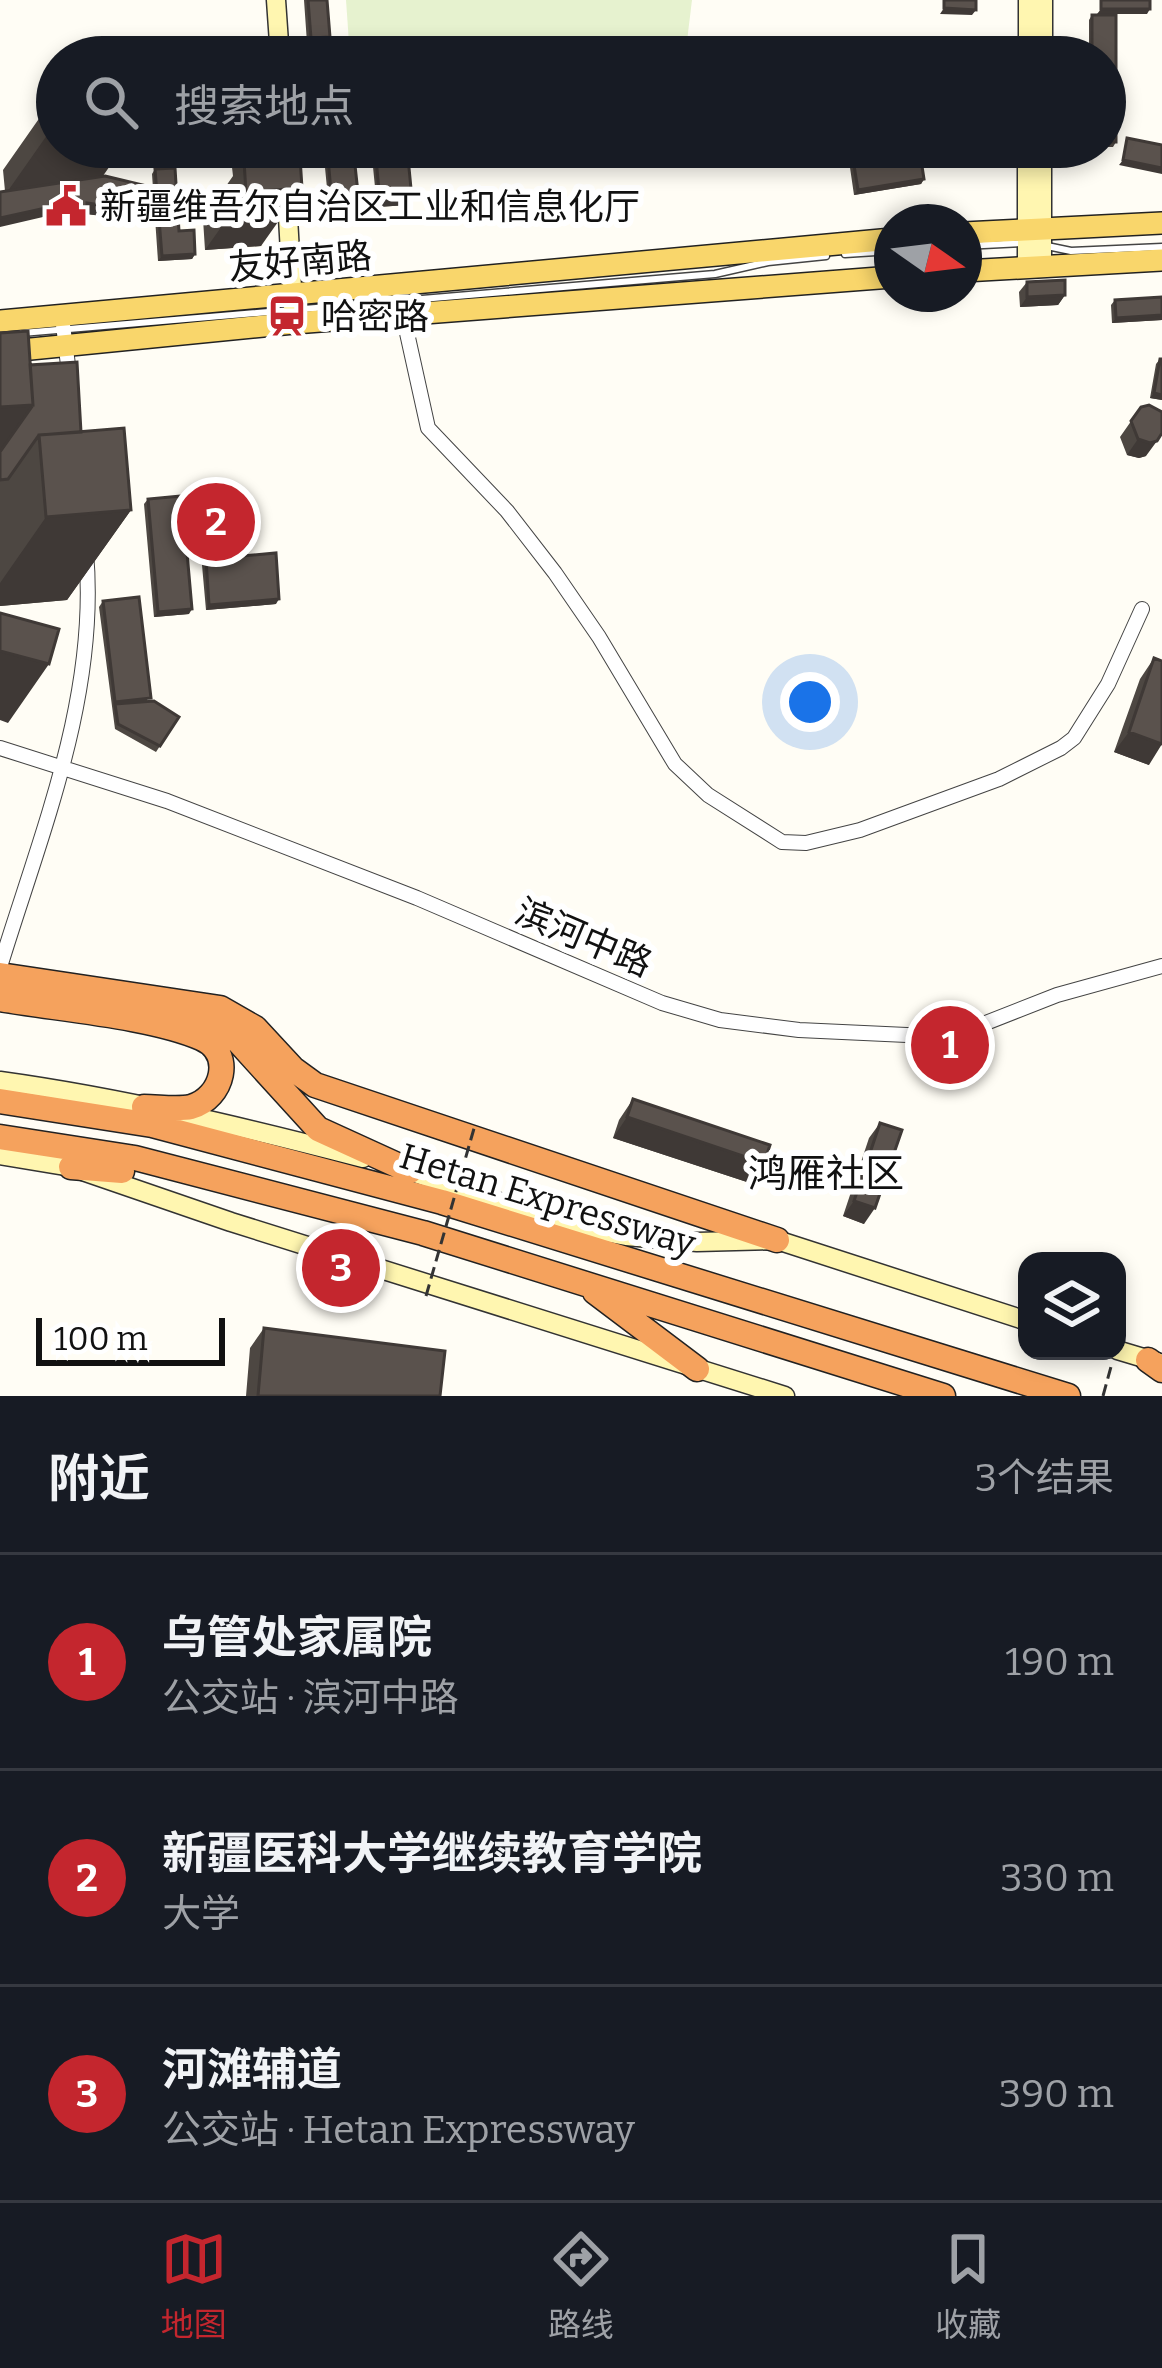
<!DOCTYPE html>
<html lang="zh">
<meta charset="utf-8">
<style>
body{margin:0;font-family:Bitter,"Noto Sans SC",serif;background:#242831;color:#f1f3f6}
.controls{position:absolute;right:36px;bottom:36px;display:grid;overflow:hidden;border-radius:24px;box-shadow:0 6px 18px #0003}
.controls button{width:108px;height:108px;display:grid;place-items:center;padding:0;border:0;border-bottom:3px solid #363941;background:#171b24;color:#f1f3f6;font:60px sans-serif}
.compass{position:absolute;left:874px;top:204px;width:108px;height:108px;border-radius:50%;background:#171b24;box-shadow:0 6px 18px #0003;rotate:104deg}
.scale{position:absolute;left:36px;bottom:30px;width:189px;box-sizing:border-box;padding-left:12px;border:6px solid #111;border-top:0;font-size:33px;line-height:42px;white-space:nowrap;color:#111;-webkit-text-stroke:9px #fff;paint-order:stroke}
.you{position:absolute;left:810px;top:702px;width:42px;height:42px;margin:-30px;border:9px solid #fff;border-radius:50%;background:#1a73e8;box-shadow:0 0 0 18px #1a73e833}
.badge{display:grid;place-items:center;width:78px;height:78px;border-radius:50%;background:#c4262e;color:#fff;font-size:39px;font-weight:700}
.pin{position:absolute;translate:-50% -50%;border:6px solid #fff;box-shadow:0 3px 12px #0006}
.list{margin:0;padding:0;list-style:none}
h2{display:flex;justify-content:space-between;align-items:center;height:156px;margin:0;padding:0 48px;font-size:51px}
h2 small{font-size:39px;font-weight:400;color:#9ea1a6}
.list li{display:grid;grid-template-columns:78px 1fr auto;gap:36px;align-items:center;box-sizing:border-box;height:216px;padding:0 48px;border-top:3px solid #363941}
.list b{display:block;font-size:45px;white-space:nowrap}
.list p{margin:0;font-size:39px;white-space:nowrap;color:#9ea1a6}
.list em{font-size:39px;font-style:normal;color:#9ea1a6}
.icon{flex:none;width:66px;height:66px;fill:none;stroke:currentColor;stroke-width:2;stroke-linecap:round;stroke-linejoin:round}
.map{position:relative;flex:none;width:1162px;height:1396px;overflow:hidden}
.search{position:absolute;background:#171b24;box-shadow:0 6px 18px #0003;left:36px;right:36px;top:36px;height:132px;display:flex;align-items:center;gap:30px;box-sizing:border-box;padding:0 42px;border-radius:66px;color:#9ea1a6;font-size:45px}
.sheet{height:804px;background:#171b24}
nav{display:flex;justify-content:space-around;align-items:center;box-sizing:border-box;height:168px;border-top:3px solid #363941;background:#171b24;font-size:33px;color:#9ea1a6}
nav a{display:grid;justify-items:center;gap:6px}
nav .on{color:#c4262e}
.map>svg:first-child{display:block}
.pitch{fill:#e6f2cf}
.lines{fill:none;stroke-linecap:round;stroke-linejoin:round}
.lane-casing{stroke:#444;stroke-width:9}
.street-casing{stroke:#444;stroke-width:16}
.secondary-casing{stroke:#333;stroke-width:21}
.primary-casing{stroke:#222;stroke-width:24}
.highway-casing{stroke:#222;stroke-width:27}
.path{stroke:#333;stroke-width:3;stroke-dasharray:12 6;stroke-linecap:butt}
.lane{stroke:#fff;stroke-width:6}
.street{stroke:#fff;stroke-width:14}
.secondary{stroke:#fff6b0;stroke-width:18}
.primary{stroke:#f9d66b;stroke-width:21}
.highway{stroke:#f5a25d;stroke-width:24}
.path-bridge{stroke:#333;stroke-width:3;stroke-dasharray:12 6;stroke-linecap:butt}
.wall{fill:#4d4742}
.shaded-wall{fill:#3f3936}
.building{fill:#5a524d;stroke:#3f3936;stroke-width:3}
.labels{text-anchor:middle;stroke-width:12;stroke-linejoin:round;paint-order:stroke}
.poi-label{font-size:36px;fill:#111;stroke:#fff;text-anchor:start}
.street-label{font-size:36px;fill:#111;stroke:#fff}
.neighbourhood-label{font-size:39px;fill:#111;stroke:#fff}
</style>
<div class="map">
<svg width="1162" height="1396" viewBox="0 0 1162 1396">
<rect width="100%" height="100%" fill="#fffdf5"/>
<path class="pitch" d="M346 0H692L687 41 350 57Z"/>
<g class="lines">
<g class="lane-casing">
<path id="lane" d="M964 246 1021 243
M1047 246 1071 251 1162 247
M845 254 892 251
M22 333 715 274 768 262 826 256"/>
</g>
<g class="street-casing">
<path id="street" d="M403 315 428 428 507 511 555 573 599 637 675 764 708 795 782 842 806 843 860 830 999 779 1061 748 1074 738 1108 684 1142 609
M62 317 70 381
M0 748 167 801 417 898 662 1003 720 1020 799 1030 950 1037 1057 995 1162 966
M0 967C41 833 99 695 86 552"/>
</g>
<g class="secondary-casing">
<path id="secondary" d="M276 0 280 57
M1028 57V0
M1043 57V0
M284 147 294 323
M1027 266V147
M1042 266V147
M0 1081C123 1098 243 1127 363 1158
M0 1155 71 1167 231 1222 785 1396
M401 1168 562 1224 626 1236 697 1242 777 1240 1027 1321
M1117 1350 1157 1362"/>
</g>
<g class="primary-casing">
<path id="primary" d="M964 233 1162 223
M964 271 1162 260
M0 321 892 239
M0 352 294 323 892 277"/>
</g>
<g class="highway-casing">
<path id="highway" d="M0 975 220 1008 255 1028 293 1069 315 1085 777 1240
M0 999C57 1009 150 1016 201 1038 235 1053 223 1098 191 1107 177 1110 159 1107 144 1107
M153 1014 214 1026 238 1041 318 1129 410 1171
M0 1101 152 1125 442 1202 1068 1396
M0 1137 135 1158 423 1233 943 1396
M71 1167 122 1171
M595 1292 697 1369
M1148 1360 1162 1370"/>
</g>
<path class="path" d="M1103 1396 1112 1363"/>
<use href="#lane" class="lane"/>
<use href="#street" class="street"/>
<use href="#secondary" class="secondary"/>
<use href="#primary" class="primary"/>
<use href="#highway" class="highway"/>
<path class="path-bridge" d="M426 1296 475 1125"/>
</g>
<path class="wall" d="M304 0H327L330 37 326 42 307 43Z
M1092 15H1116V142L1113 147H1089H1105V57H1089V20Z
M57 93V147L103 176 137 210 130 220 87 214 80 225 45 228 43 217 5 191 3 170Z
M232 147H300L261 246 205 250 203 219 233 176 230 150Z
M323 147H353L356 216 330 219Z
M371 147H407L408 205 377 207Z
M847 147H919L924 179 921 184 854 195Z
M155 169 179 231 195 254 192 259 158 261 152 174Z
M1027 282 1065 295 1058 305 1020 307 1019 292Z
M1162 297V320L1112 323 1111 305 1115 300Z
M0 333 30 365 81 432 131 510 67 600 0 606Z
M1160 359H1162V400L1150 398 1156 364Z
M1141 407 1146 456 1139 458 1127 455 1120 437Z
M148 499 189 614 154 617 144 504Z
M206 559 276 604 206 610 202 565Z
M103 601 148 702 179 717 156 752 115 729 99 607Z
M1154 658 1149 765 1114 752 1140 679Z
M633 1099 750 1183 613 1138 619 1120Z
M880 1123 864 1224 843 1216 869 1138Z
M264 1328 440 1396H246L250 1348Z"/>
<path class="shaded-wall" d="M944 8 976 10 972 15 940 14Z
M1101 9H1150L1147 14H1097Z
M330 37 326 42 307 43 311 38Z
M57 121V147H123L96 186 5 195Z
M301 152 274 190 302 188 261 246 205 250 246 192 252 191 278 154Z
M1123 160 1162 168V174L1119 165Z
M924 179 921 184 854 195 858 190Z
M412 199 408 205 377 207 380 202Z
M87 203 137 210 130 220 87 214 80 225 45 228 52 218Z
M50 207 43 217 0 227V218Z
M360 211 356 216 330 219 333 214Z
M195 254 192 259 158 261 162 256Z
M1065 295 1058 305 1020 307 1027 297Z
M1162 315V320L1112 323 1116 318Z
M1154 393 1162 395V400L1150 398Z
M33 405 0 452V407Z
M1138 439 1157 441 1146 456 1139 458 1127 455Z
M131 510 67 600 0 606V583L46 517Z
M279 599 276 604 206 610 209 605Z
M192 609 189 614 154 617 158 612Z
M0 651 49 664 8 723 0 720Z
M1129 732 1162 744 1149 765 1114 752Z
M627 1117 764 1163 750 1183 613 1138Z
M854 1201 875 1208 864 1224 843 1216Z"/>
<path class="building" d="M308 0H327L330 37 311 38Z
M944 0H976V10L944 8Z
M1101 0H1150V9H1101Z
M1092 15H1116V142H1105V57H1092Z
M345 45 346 57H307V47Z
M985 56V57H922Z
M1127 138 1162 145V168L1123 160Z
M277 147H300L301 152 278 154Z
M327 147H353L360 211 333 214Z
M375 147H407L412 199 380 202Z
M851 147H919L924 179 858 190Z
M300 157 302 188 246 192 244 161Z
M175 168 179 231 194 230 195 254 162 256 155 169Z
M105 176 143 185 137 210 87 203V214L52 218 50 207 0 218V192Z
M1065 280V295L1027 297V282Z
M1162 297V315L1116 318 1115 300Z
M28 331 33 405 0 407V333Z
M1160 359H1162V395L1154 393Z
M77 362 81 432 39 435 8 479 0 480V452L33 405 30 365Z
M1149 405 1162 412V433L1157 441 1150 443 1138 439 1131 421 1141 407Z
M124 428 131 510 46 517 39 435Z
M182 496 192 609 158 612 148 499Z
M276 553 279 599 209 605 206 559Z
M139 597 151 698 115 702 103 601Z
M0 613 59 629 49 664 0 651Z
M1154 658 1162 661V744L1129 732Z
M154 701 179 717 160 746 118 724 115 704Z
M633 1099 770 1145 764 1163 627 1117Z
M880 1123 902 1130 875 1208 854 1201Z
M264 1328 445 1351 440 1396H258Z"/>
<defs>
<g id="civic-bare" transform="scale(3.24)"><path d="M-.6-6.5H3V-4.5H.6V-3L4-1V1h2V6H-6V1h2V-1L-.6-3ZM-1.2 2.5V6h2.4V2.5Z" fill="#c4262e" stroke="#fff" stroke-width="2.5" paint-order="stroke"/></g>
<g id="station-bare" transform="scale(3.24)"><path d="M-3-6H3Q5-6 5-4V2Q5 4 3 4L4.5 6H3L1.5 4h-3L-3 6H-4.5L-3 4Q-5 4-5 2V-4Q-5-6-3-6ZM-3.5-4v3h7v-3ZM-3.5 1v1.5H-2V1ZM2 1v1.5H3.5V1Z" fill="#c4262e" stroke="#fff" stroke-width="2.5" paint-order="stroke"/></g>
</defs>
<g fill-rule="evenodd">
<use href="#civic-bare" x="66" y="206"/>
<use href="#station-bare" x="287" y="316"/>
</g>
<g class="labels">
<g class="poi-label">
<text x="100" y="219">新疆维吾尔自治区工业和信息化厅</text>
<text x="321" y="329">哈密路</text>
</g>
<g class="street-label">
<text transform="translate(300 261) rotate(-5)" y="13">友好南路</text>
<text transform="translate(584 937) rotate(23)" y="13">滨河中路</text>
<text transform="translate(548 1199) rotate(17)" y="13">Hetan Expressway</text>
</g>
<g class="neighbourhood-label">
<text x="826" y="1187">鸿雁社区</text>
</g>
</g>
</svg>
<div class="controls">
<button><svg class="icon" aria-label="layers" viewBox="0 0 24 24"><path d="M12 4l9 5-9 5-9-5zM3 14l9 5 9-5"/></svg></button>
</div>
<svg class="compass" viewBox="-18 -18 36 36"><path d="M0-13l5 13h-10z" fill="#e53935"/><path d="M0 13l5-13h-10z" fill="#9ea1a6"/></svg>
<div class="scale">100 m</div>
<div class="you"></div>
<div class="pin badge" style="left:950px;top:1045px">1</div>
<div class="pin badge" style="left:216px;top:522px">2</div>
<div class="pin badge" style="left:341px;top:1268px">3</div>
<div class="search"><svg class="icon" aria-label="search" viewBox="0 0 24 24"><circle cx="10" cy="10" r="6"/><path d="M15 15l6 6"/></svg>搜索地点</div>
</div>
<section class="sheet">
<h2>附近<small>3个结果</small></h2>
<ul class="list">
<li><span class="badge">1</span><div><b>乌管处家属院</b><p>公交站 · 滨河中路</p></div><em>190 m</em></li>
<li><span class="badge">2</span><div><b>新疆医科大学继续教育学院</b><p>大学</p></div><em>330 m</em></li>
<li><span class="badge">3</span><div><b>河滩辅道</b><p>公交站 · Hetan Expressway</p></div><em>390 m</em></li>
</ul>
</section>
<nav>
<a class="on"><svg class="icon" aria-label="map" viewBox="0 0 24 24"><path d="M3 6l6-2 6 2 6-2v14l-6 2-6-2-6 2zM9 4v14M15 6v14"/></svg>地图</a>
<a><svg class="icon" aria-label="directions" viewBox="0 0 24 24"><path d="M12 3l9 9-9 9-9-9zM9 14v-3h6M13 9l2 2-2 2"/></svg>路线</a>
<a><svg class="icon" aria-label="saved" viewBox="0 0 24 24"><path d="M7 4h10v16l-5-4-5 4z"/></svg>收藏</a>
</nav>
